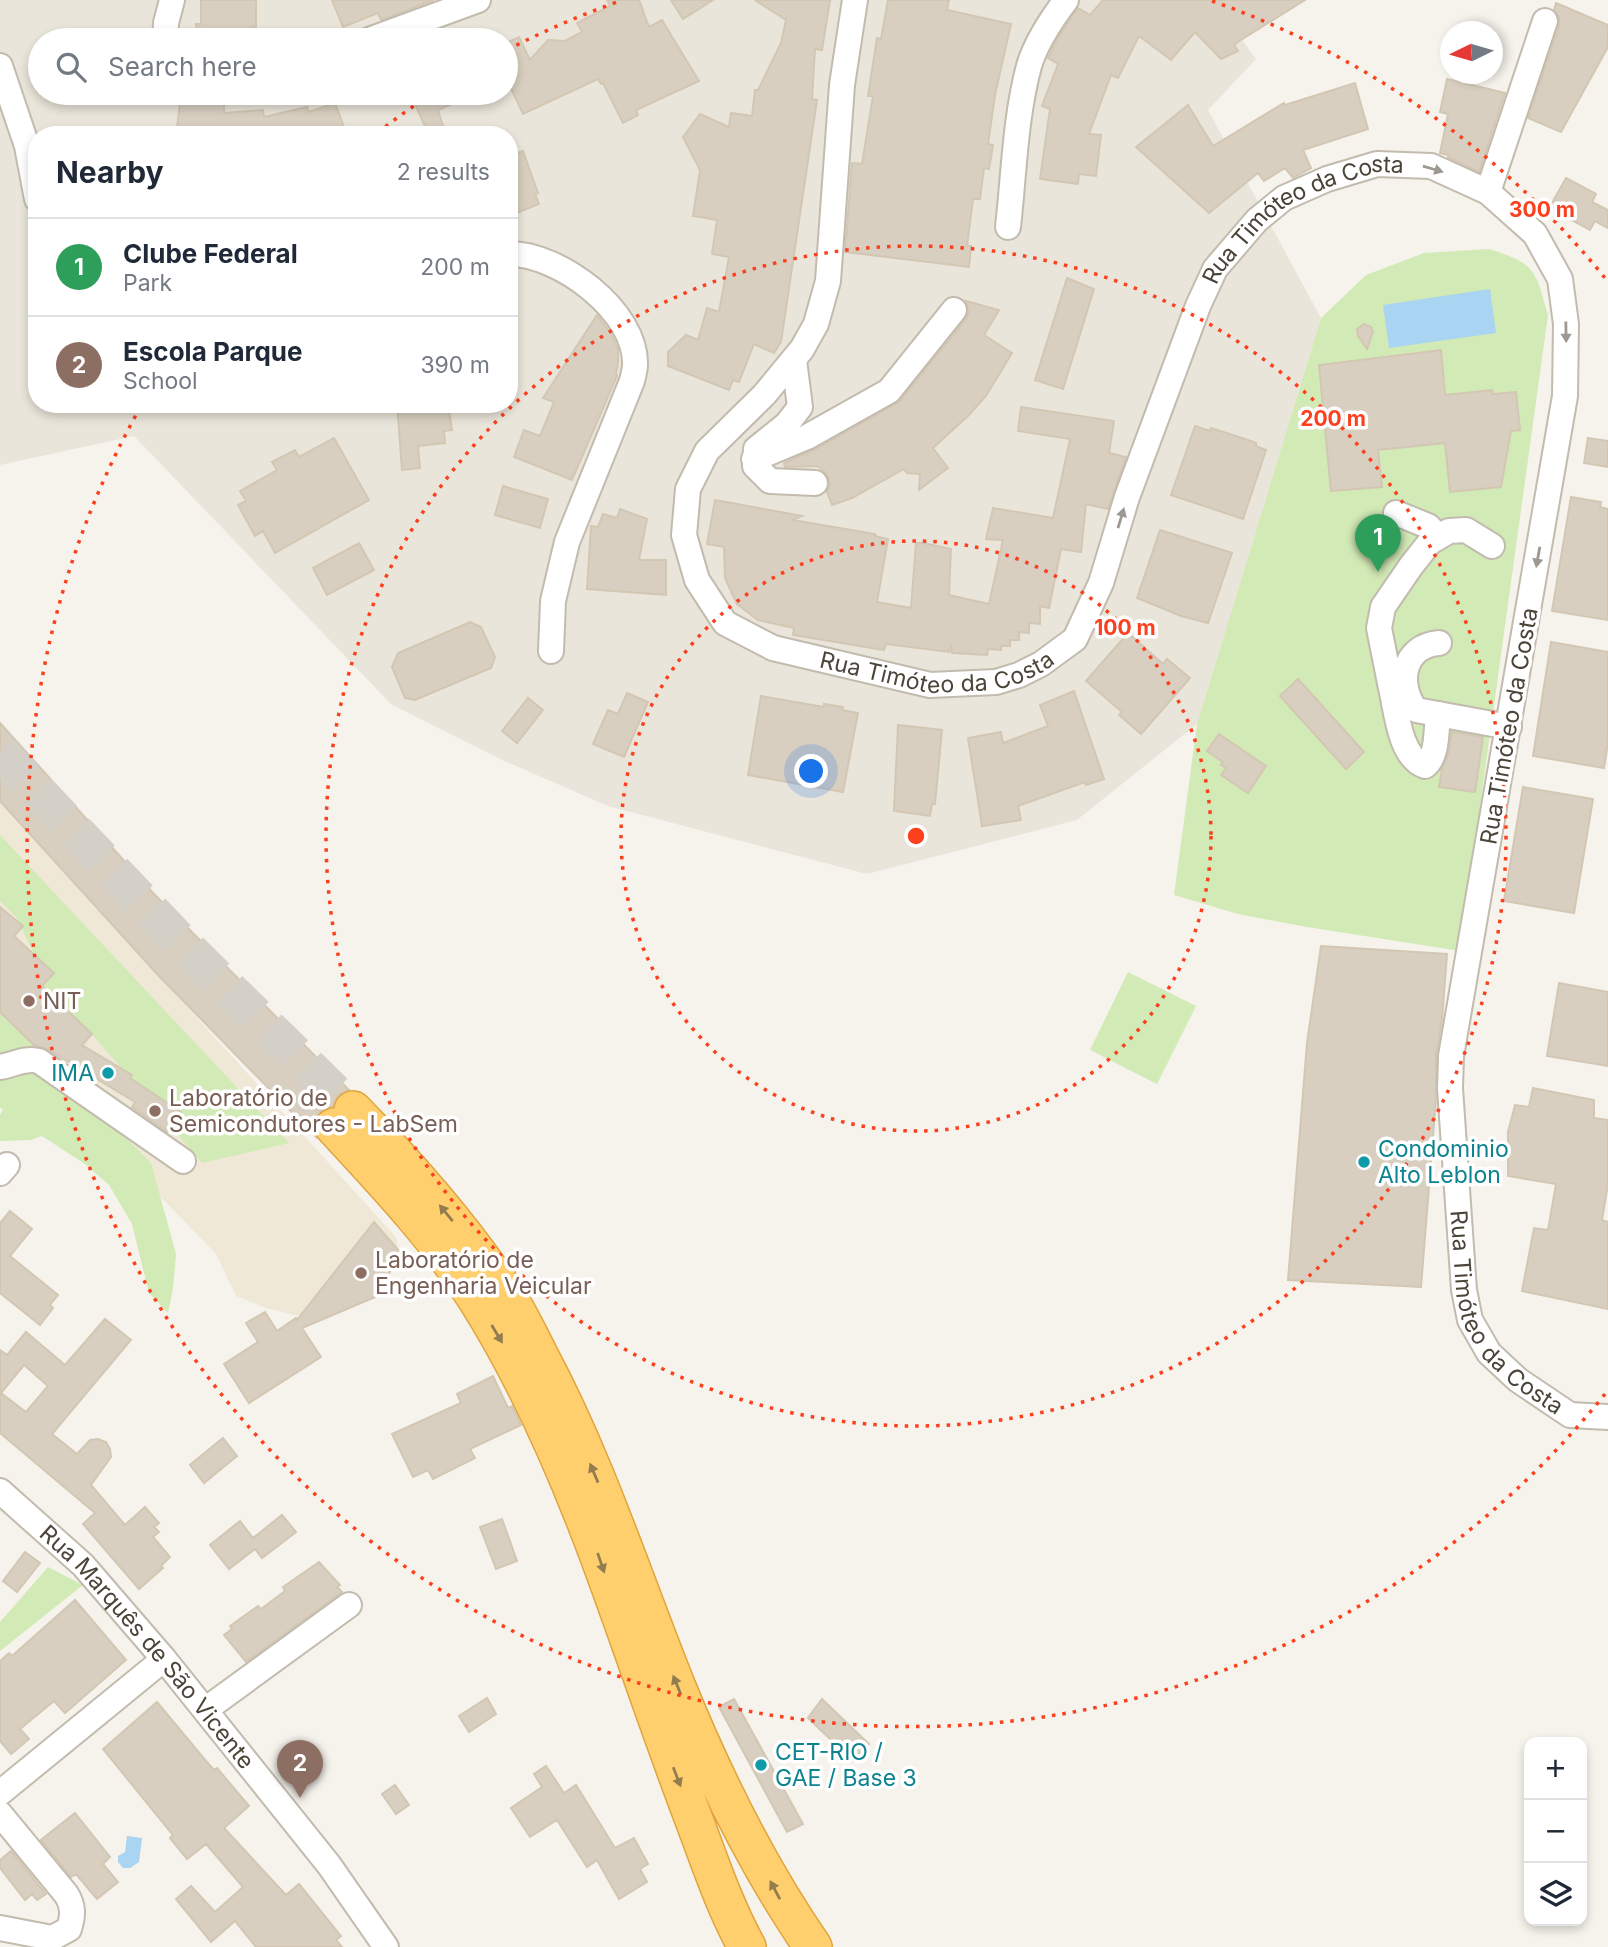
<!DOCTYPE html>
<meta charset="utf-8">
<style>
body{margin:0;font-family:Inter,sans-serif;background:#f2f2f3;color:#1f2937}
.controls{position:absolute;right:21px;bottom:21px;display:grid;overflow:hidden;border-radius:14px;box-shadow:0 4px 10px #0003}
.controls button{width:63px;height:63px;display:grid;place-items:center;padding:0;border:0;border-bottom:2px solid #e0e1e3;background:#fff;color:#1f2937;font:35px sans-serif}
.compass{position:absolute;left:1440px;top:21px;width:63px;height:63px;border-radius:50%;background:#fff;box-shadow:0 4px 10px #0003;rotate:265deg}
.you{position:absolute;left:812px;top:772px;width:24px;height:24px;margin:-18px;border:5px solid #fff;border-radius:50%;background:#1a73e8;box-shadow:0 0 0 10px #1a73e833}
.badge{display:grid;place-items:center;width:46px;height:46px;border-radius:50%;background:#fc3f1d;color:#fff;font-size:23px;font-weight:700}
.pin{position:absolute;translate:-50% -58px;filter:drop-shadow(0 2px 4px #0008)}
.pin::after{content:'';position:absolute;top:37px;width:24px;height:21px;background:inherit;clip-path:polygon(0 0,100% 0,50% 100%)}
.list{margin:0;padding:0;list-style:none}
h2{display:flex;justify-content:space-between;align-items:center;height:91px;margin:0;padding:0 28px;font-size:30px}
h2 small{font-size:23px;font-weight:400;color:#747a83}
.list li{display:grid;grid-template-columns:46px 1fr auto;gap:21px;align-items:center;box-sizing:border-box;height:98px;padding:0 28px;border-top:2px solid #e0e1e3}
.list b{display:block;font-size:26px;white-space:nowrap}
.list p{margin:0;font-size:23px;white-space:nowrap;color:#747a83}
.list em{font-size:23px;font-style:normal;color:#747a83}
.icon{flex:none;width:38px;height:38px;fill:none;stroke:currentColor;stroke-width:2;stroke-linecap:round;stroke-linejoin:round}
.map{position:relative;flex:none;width:1608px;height:1947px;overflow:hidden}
.search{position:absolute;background:#fff;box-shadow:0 4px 10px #0003;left:28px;top:28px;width:490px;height:77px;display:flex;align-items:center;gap:18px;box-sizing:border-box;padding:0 24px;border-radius:38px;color:#747a83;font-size:26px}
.panel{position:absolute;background:#fff;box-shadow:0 4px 10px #0003;left:28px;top:126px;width:490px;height:287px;border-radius:28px}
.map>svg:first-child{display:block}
.residential{fill:#eae5da;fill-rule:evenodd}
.education{fill:#efe8d6}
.green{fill:#d2eab5}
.water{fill:#a9d4f2}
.building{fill:#d8cfc1;stroke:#d3c7b4;stroke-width:2;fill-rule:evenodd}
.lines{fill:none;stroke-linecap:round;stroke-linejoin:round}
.highway-tunnel{stroke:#d4d0c8;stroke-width:37;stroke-dasharray:37 18;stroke-linecap:butt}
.minor-casing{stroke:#c2bbae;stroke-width:28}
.highway-casing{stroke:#e0a43c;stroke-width:40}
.minor{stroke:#fff;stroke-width:24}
.highway{stroke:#ffcf6e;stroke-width:37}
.oneway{fill:#9c9892}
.oneway2{fill:#937c4e}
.ring{fill:none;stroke:#fc3f1d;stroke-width:3.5;stroke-dasharray:3.5 7}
.education-dot{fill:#8d6e63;stroke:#fff;stroke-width:2.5}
.culture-dot{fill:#0f9aa8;stroke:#fff;stroke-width:2.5}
.labels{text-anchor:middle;stroke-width:7;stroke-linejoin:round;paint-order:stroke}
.street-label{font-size:23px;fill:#4b4439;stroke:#fff}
.education-label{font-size:23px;fill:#785e54;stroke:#fff;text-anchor:start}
.culture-label{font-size:23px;fill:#0d838f;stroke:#fff;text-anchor:start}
.centre{fill:#fc3f1d;stroke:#fff;stroke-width:3.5}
.ring-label{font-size:21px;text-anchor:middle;font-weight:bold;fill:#fc3f1d;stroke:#fff;stroke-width:7;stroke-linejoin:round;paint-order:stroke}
</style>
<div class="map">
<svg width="1608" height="1947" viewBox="0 0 1608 1947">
<rect width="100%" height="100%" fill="#f6f3ec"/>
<path class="residential" d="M0 0H1213L1256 59 1208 110 1321 318 1197 724 1077 820 867 874 608 806 500 759 391 704 134 436 0 465ZM40 40H506V93H40ZM37 135H509V404H37Z"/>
<path class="education" d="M0 801 396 1237 399 1251 380 1295 318 1321 266 1308 236 1296 216 1254 95 1129 0 1076Z"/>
<path class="green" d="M1489 249C1536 264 1535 269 1548 315L1460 951 1307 927 1238 914 1174 895 1197 724 1321 318 1366 275 1424 253Z
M0 835 289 1143 202 1163 92 1034 42 986 53 973 34 954 17 918 0 901Z
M1128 972 1196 1006 1157 1084 1090 1050Z
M0 1012 151 1163 176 1254 173 1288 168 1313 149 1293 132 1224 109 1185 85 1164 42 1136 31 1140 0 1141V1115L3 1109 0 1108Z
M48 1567 83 1585 0 1651V1622Z"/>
<path class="water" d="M1490 289 1496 333 1389 348 1383 305Z
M127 1836 142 1838 139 1862 130 1868H123L118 1862V1856L125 1852Z"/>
<path class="building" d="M201 0H256V27H251L252 40H197L196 24H201Z
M332 0H434L381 20 378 13 343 27Z
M607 0H639L649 27 662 20 699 81 636 110 638 115 623 123 603 83 601 84 598 79 523 114 506 78V43L519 37 530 60 548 40 565 41 582 32 577 23 610 6Z
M671 0H713L683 19Z
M755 0H830L822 50 815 49 812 99 817 100 781 342 774 353 754 344 739 382 733 380 729 390 668 366V352L686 335 698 340 707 308 719 312 729 257 712 254 717 220 693 216 700 170 683 137 700 114 729 127 731 113 752 116 755 90H758L781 43 786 20Z
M888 0H949L947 10 1011 24 995 95 988 144 993 145 989 169 984 168 980 199H973L967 246H971L969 267 845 252 852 163 862 164 873 96H868L877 38 881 39Z
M1103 0H1305L1236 43 1234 45 1238 51 1221 59 1195 32 1171 60 1139 36 1118 78 1111 75 1089 134 1101 135 1096 176 1079 174 1078 184 1040 179 1050 109 1042 106 1058 64 1048 58 1057 39 1078 8 1090 15Z
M1556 3 1608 25V47L1561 132 1528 118 1559 26V17L1554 10Z
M1447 79 1505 93 1479 172 1448 157V155L1440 153 1448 114 1440 112Z
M1355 83 1368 129 1303 150 1311 168 1293 178 1285 168 1264 181 1258 173 1209 213 1136 147 1188 105 1213 146 1284 103 1285 105Z
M410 93H477L438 110 446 135H429Z
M224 101V113L263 110 264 117 307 107 309 112 335 103 347 135H176L180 103Z
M523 151 538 193 535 194 539 204 509 216V156Z
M1566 178 1596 194 1592 202 1608 210V228L1595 221 1590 230 1549 208Z
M1067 278 1094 289 1063 389 1035 380Z
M966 301 999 310 984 335 1012 353 986 396 968 416 933 448 948 468 919 490 920 474 907 473 904 469 852 498 832 505 827 492 830 484 828 477 824 471 817 466 785 467 784 463 814 450 900 401 966 319 969 312Z
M597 315 610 332 618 349V363L616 374 617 376 572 480 514 457 524 430 540 436 554 402 543 398Z
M1364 324 1371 327 1373 332 1367 349 1358 336 1357 329Z
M1441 350 1445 395 1492 390 1493 394 1516 392 1520 430 1511 431 1501 487 1450 492 1445 443 1378 450 1382 487 1331 491 1319 365Z
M397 404H448L452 430 444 431 445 443 418 446 420 468 402 470Z
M1021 407 1114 421 1109 453 1126 457 1108 509 1086 504 1081 552 1061 549 1049 608 1040 606V624L1029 623V633L1019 632V640H1010V646H1001V650L988 649 987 655 952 653 951 645 949 652 886 644 884 650 793 635 794 628 758 620 737 604 725 578 724 547 707 544 715 500 802 516 793 520 875 534V536L888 539 877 602 911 608 916 543H923L951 549 949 595 989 604 1003 540 986 539 993 508 1053 518 1070 439 1018 431Z
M1195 426 1210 431 1211 428 1242 438 1256 443V446L1266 450 1243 519 1171 495Z
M334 438 369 500 275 553 263 531 255 536 238 505 246 501 240 491 277 470 272 462 295 450 299 457Z
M1588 438 1608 441V467L1584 463Z
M503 486 548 499 540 528 495 515Z
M1571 497 1601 502 1600 507 1608 509V620L1552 611Z
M620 509 647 519 639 560H666V595L587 589 591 526 598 527 603 514 617 518Z
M1160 530 1232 553 1208 623 1181 616 1137 598Z
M359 543 374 570 327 595 313 568Z
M470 622 481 627 495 657 491 668 415 700 405 698 392 667 398 653Z
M1128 633 1163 664 1167 659 1190 678 1141 734 1119 715 1122 712 1086 681Z
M1551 642 1608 652V743L1604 768 1533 756Z
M1298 679 1364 752 1346 769 1280 696Z
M1074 691 1104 779 1086 785 1085 782 1018 806 1021 820 982 826 968 738 1001 732 1003 743 1048 726 1040 705Z
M627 693 648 702 624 757 593 744 608 710 618 714Z
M761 696 824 707V704L843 707 842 710 858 713 843 792 748 775Z
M528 698 543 710 517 743 502 731Z
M0 723 155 895 349 1090 338 1095 333 1107 319 1112 314 1121 316 1137 158 975 0 801Z
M898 725 942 730 935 804H932L930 816 894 811Z
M1452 732 1483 737 1475 792 1439 787 1442 769 1449 752Z
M1219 734 1266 766 1248 793 1221 775 1226 768 1221 765 1223 762 1207 751Z
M1523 787 1593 799 1574 913 1504 901Z
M0 907 23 926 14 936 54 973 42 986 92 1034 82 1045 132 1075 130 1078 181 1112 167 1132 132 1107 135 1102 47 1049 34 1045 0 1012Z
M1321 946 1447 954 1442 1020 1436 1055V1099L1421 1287 1288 1280 1307 1043Z
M1559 983 1608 992V1066L1547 1056Z
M1533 1088 1594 1100V1118L1608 1120V1184L1602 1220 1608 1222V1309L1522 1291 1534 1228 1548 1230 1556 1184 1508 1176V1132L1515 1105 1529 1107Z
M10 1211 32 1229 10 1256 58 1295 50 1305 53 1308 40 1325 0 1293V1223Z
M374 1222 399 1251 380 1295 302 1328 321 1357 249 1403 224 1364 258 1342 246 1323 265 1312 277 1331 296 1318 297 1320Z
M105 1319 131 1340 52 1434 77 1454 90 1440 98 1439 106 1442 110 1449 111 1457 91 1485 125 1525 145 1507 159 1523 154 1527 159 1532 153 1537 170 1557 161 1566 163 1568 139 1589 83 1524 95 1513 0 1433V1350L7 1355 26 1332 65 1365ZM24 1365 48 1386 26 1412 1 1393Z
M493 1376 508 1408 512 1406 521 1425 470 1449 475 1458 433 1479 428 1470 413 1477 392 1434 461 1403 457 1394Z
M223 1438 237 1456 204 1483 190 1465Z
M282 1515 296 1532 262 1558 255 1549 229 1569 210 1545 240 1521 253 1538Z
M502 1519 517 1561 496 1569 480 1527Z
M25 1552 40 1563 17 1592 3 1581Z
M319 1562 340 1585 337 1587 342 1592 246 1662 224 1635 232 1629 230 1626 258 1606 261 1609 285 1591 283 1587Z
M75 1600 126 1660 65 1713 54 1701 20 1729 29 1739 11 1754 0 1741V1661L9 1653 12 1656Z
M487 1698 496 1714 469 1732 459 1716Z
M734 1699 803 1824 787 1832 719 1707Z
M822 1699 869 1744 853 1761 808 1718Z
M157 1702 206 1761 214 1770 217 1768 249 1806 224 1828 286 1895 299 1884 341 1936 336 1940 342 1947H256L235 1921 211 1942 176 1899 191 1886 215 1912 243 1887 206 1844 187 1859 170 1838 173 1835 103 1749Z
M546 1766 564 1793 576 1785 615 1848 634 1838 648 1864 640 1869 647 1882 619 1899 597 1860 587 1867 557 1820 530 1837 511 1808 542 1787 534 1774Z
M395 1785 409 1805 396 1814 382 1794Z
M75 1813 110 1857 103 1864 118 1882 97 1899 76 1874 71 1877 41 1840Z
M11 1851 46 1894 37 1900 32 1894 25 1900 0 1868V1860Z"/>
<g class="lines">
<path class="highway-tunnel" d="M0 752 185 946 353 1110"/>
<g class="minor-casing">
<g id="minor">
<path id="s1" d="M855 0 842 85 828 281 816 324 802 349 764 395 707 451 688 489 684 535 697 580 725 623 773 648 930 685 996 682 1019 675 1041 664 1075 639 1101 583 1127 497 1198 306 1215 269 1257 220 1284 198 1327 179 1377 164 1431 166 1488 192 1535 234 1560 279 1566 324 1565 396 1451 1056 1450 1088 1464 1290 1470 1320 1489 1353 1518 1380 1570 1415 1608 1417"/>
<path d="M165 40 166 23 172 0"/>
<path d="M369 40 478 0"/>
<path d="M0 66 27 146 37 199"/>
<path d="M1488 192 1545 21"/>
<path d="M1008 227C1014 174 1015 118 1029 66 1036 42 1051 20 1066 0"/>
<path d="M509 254C558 253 637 311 635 365 635 370 633 376 632 381L567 542 553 601 551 651"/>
<path d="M794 360 800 407 787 424 756 449 755 466 770 481 815 483"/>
<path d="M754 459 807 437 889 391 954 310"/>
<path d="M1396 513 1428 526 1438 536"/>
<path d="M1439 643C1403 646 1396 684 1416 710L1509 727"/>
<path d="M1390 683C1396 708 1399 757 1425 766 1438 756 1436 730 1438 714"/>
<path d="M1404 685 1390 683 1379 628 1383 607 1411 566 1430 542 1449 531 1466 530 1492 546"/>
<path d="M0 1067C13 1065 26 1057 39 1061L183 1161"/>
<path d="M0 1173 7 1165"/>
<path id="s2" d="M0 1491 83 1565 164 1659 329 1865 386 1947"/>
<path d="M205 1710 349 1605"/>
<path d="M0 1793 164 1659"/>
<path d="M0 1814 66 1894C74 1906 73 1916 69 1929L52 1938 0 1928"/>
</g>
</g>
<g class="highway-casing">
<path id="highway" d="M353 1110C409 1167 464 1229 508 1297 520 1316 530 1337 540 1357 596 1462 632 1575 676 1685 713 1776 757 1866 813 1947
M334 1127C384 1181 436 1236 476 1298 526 1377 564 1463 597 1551 631 1642 661 1734 696 1825 711 1866 726 1909 747 1947"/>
</g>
<use href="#minor" class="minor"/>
<use href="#highway" class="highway"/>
</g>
<defs><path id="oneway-solid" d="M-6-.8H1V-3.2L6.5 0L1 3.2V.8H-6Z" transform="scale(1.75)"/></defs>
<g class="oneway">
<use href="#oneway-solid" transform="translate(1433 169) rotate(16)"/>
<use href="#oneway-solid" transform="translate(1566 332) rotate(89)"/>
<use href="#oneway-solid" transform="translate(1121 518) rotate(-73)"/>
<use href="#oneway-solid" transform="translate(1538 557) rotate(100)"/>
</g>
<g class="oneway2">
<use href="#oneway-solid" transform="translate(446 1213) rotate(-129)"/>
<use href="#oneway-solid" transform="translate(497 1334) rotate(59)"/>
<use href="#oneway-solid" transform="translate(594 1473) rotate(-113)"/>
<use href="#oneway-solid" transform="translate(601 1563) rotate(71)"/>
<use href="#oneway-solid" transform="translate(677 1685) rotate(-112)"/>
<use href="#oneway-solid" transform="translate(677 1777) rotate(69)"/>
<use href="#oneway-solid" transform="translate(775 1890) rotate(-118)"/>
</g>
<g class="ring">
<circle cx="916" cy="836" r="295"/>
<circle cx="916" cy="836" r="590"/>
<path d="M1605 1394A886 886 0 0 1 141 406M377 133A886 886 0 0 1 433 93M507 50A886 886 0 0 1 620 1M1212 1A886 886 0 0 1 1605 278"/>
</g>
<g class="education-dot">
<circle cx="29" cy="1001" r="7"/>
<circle cx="155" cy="1111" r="7"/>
<circle cx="361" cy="1273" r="7"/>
</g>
<g class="culture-dot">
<circle cx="108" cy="1073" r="7"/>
<circle cx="1364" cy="1162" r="7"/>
<circle cx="761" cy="1765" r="7"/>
</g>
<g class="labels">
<g class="street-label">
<text dy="8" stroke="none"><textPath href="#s1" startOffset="1556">Rua Timóteo da Costa</textPath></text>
<text dy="8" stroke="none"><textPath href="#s1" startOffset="905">Rua Timóteo da Costa</textPath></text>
<text transform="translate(1509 726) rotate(-80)" y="8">Rua Timóteo da Costa</text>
<text dy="8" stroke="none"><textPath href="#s1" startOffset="2942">Rua Timóteo da Costa</textPath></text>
<text dy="8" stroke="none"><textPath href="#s2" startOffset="215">Rua Marquês de São Vicente</textPath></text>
</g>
<g class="education-label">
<text x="43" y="1009">NIT</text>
<text x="169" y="1106">Laboratório de<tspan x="169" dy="26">Semicondutores - LabSem</tspan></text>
<text x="375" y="1268">Laboratório de<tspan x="375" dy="26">Engenharia Veicular</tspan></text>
</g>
<g class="culture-label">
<text x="94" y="1081" text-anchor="end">IMA</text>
<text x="1378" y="1157">Condominio<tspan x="1378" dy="26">Alto Leblon</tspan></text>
<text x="775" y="1760">CET-RIO /<tspan x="775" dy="26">GAE / Base 3</tspan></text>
</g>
</g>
<circle cx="916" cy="836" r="10" class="centre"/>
<g class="ring-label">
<text x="1542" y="217">300 m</text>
<text x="1333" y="426">200 m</text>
<text x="1125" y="635">100 m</text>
</g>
</svg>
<div class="controls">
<button>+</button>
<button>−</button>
<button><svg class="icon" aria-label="layers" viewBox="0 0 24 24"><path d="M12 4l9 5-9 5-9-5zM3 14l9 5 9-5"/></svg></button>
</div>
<svg class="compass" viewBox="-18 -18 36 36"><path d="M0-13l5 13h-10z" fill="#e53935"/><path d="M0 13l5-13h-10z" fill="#747a83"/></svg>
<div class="you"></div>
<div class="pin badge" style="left:1378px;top:572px;background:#2e9e5b">1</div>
<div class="pin badge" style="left:300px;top:1798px;background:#8d6e63">2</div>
<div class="search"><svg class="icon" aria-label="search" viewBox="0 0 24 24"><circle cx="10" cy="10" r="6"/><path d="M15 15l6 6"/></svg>Search here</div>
<section class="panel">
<h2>Nearby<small>2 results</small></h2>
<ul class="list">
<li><span class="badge" style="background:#2e9e5b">1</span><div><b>Clube Federal</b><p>Park</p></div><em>200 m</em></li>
<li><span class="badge" style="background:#8d6e63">2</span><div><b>Escola Parque</b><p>School</p></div><em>390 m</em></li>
</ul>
</section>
</div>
